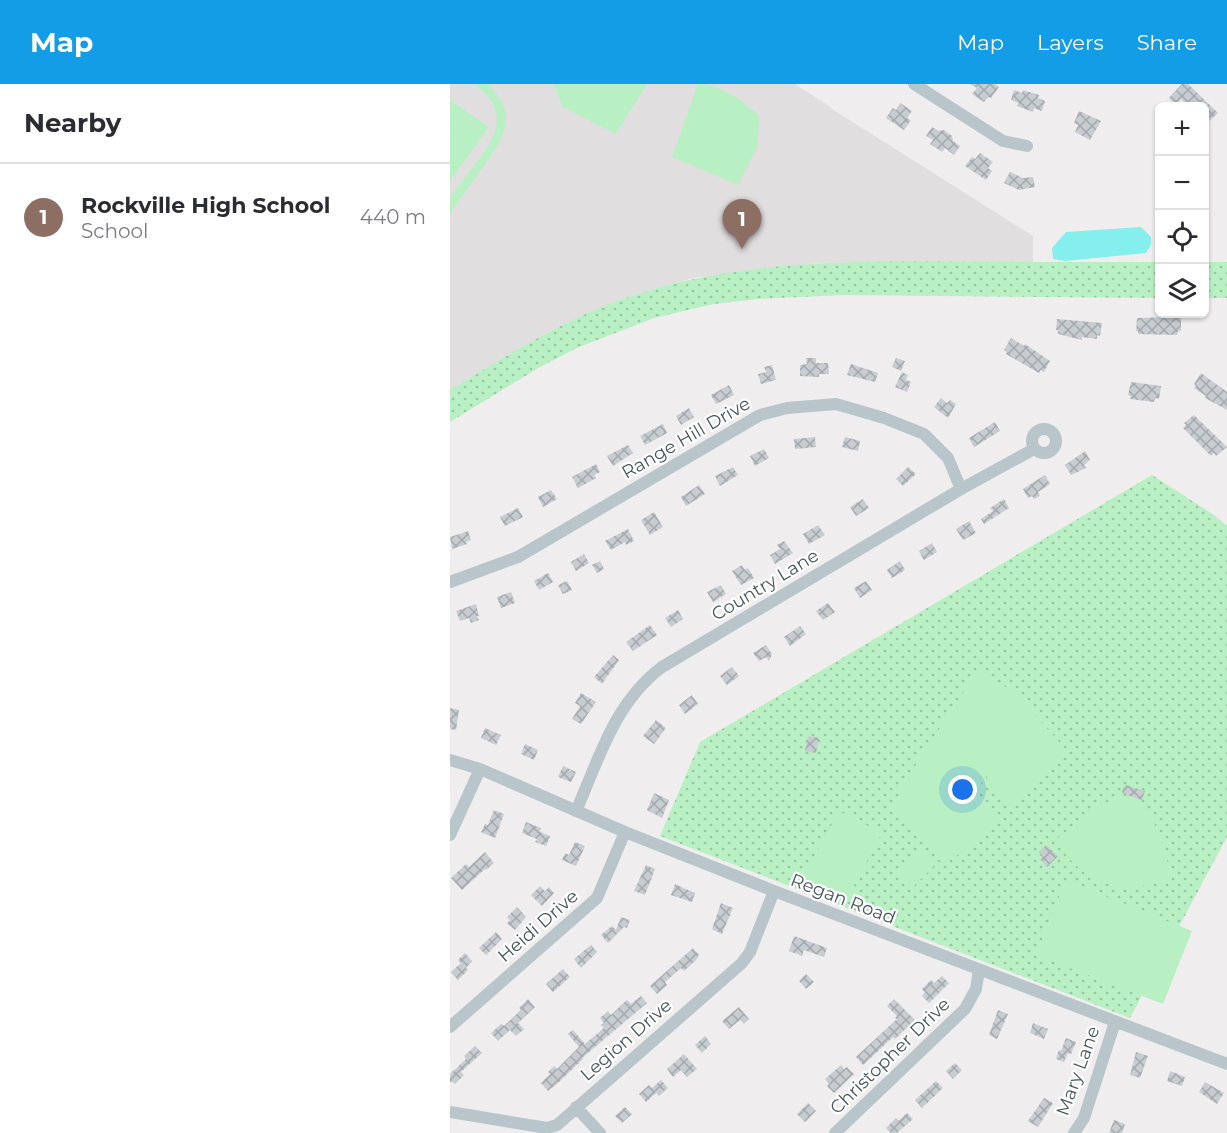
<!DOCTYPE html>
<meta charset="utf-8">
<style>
body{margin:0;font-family:Montserrat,sans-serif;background:#f7f7f7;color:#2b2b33}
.controls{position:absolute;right:18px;top:18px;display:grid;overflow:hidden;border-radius:9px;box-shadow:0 2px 4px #0004}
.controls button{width:54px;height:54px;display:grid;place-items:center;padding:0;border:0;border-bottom:2px solid #e1e1e2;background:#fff;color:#2b2b33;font:30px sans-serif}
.you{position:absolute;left:513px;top:706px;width:21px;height:21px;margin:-15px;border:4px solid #fff;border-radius:50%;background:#1a73e8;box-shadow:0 0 0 9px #1a73e833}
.badge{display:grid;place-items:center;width:39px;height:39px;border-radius:50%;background:#129de6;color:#fff;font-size:20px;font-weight:700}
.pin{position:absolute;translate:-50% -50px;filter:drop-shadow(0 2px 3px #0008)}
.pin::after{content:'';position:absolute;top:32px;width:21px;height:18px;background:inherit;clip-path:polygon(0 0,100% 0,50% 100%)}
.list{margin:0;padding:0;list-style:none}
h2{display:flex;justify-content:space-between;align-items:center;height:78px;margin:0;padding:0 24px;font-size:26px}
h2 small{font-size:20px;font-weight:400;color:#7c7c81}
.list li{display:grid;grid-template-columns:39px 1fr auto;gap:18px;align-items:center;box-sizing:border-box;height:108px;padding:0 24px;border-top:2px solid #e1e1e2}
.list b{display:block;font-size:22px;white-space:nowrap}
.list p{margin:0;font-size:20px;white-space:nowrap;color:#7c7c81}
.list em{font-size:20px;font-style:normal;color:#7c7c81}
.icon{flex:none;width:33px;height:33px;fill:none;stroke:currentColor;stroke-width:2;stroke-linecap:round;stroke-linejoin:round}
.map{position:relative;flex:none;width:777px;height:1049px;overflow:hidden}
header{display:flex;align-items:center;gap:36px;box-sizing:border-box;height:84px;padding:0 30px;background:#129de6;color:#fff}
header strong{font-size:28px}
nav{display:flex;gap:33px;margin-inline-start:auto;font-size:21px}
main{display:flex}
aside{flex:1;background:#fff}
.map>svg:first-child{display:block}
.education{fill:#e1dee0}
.green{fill:url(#green-dots)}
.pitch{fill:#b9f0c3}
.water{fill:#85efee}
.building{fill:url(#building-cross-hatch)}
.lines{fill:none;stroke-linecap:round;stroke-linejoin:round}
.minor{stroke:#b8c6cc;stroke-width:12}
.labels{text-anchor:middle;stroke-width:4.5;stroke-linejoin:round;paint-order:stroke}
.street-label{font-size:18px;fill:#45565c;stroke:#fff}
</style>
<header>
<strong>Map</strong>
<nav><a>Map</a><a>Layers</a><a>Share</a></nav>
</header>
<main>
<aside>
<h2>Nearby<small></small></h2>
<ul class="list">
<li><span class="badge" style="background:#8d6e63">1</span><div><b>Rockville High School</b><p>School</p></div><em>440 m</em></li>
</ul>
</aside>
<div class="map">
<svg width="777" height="1049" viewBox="0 0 777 1049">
<defs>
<pattern id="green-dots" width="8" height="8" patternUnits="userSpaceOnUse" patternTransform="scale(1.5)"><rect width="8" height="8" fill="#b9f0c3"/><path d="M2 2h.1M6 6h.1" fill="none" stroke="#98c5a2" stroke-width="1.8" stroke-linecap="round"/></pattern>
<pattern id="building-cross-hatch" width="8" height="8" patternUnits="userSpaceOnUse" patternTransform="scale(1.5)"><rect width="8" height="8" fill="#c7ccd1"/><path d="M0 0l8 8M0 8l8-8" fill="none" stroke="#a3a8ad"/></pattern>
</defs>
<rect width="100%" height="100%" fill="#f0edee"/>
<path class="education" d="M0 0H345L382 24V25L583 152V178L368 179 243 194 173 215 96 249 0 306Z"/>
<path class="green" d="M583 178H709V214L393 211 308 215 264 220 204 234 127 264 90 283 0 338V306C56 272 111 237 173 215 305 168 446 179 583 178Z
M755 178H777V214H755Z
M702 391 764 431 777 442V753L680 934 210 752 250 658Z"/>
<path class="pitch" d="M25 0H38C69 32 55 52 33 83 22 99 11 114 0 130 0 126 0 120 0 116 1 110 7 104 10 100 35 66 70 35 25 0Z
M103 0H197L166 50 113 23Z
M248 0C271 0 292 17 309 31L308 61 288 101 222 73Z
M0 16 39 43 0 97Z
M528 585 583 621 580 626 614 663 616 669 560 722 536 692 526 707 549 733C539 743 504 779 492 779L442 721 452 711 448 708Z
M672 712C704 712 713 766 722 791 713 798 702 800 691 802 653 808 625 787 605 756L650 721Z
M389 727 432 749 398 813 353 793Z
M470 767 484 782 461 805 447 789Z
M616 796 742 847 713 920 586 871Z"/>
<path class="water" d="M691 143 701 153V161L696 169 615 177 603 175 602 164 616 148Z"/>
<path class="building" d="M520 0H545L549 3 541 14 538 13 534 18 522 10 527 4Z
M732 0H738L768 29 754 42V22H739L731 15 726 21 719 14Z
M564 6 572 9 573 6 589 11 588 14 595 17 592 27 584 24 583 28 567 22 569 19 561 16Z
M450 19 462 27 457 34 461 36 454 46 436 34 443 24 446 26Z
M629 27 651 37 640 56 625 48 628 41 624 39Z
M482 43 489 47 494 46 502 52 503 57 510 62 504 71 495 64 492 68 480 60 483 56 476 52Z
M530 69 543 78 538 84 542 87 536 96 515 82 522 73 525 75Z
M560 88 573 94 583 93 585 103 569 106 554 99Z
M717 233 731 234V247H728L727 251 688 250V247H686L687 234Z
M607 235 652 239 650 252 647 251V255L632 253V256L608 250V246H606Z
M561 254 574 262 575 260 600 277 594 288 591 286 589 289 556 270 557 268 554 266Z
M356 274H366V279H378L379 290H369V293L350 292V281L357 280Z
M446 274 455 277 451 287 442 283Z
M401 280 428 289 425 298 397 291Z
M322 281 326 296 311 300 308 290 316 288 314 283Z
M452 288 458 291 456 296 461 298 457 308 445 303Z
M751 289 777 308V326L755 314 756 312 744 304 746 302 744 300Z
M681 298 711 302 709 315 705 314 704 318 680 315 681 312 678 311Z
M279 301 284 311 266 320 261 311Z
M491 314 497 319 500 316 506 320 498 334 484 323Z
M239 324 244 333 231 341 226 332Z
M744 331 777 363 766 372 764 369 761 372 733 344 736 341 734 339Z
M545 338 550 347 524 363 519 354Z
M213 340 217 349 195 361 190 352Z
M365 353 366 363 345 365 344 355Z
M395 353 410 357 408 367 392 363Z
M178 361 183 369 163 382 157 372Z
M314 365 319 374 305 382 300 372Z
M635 367 640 376 634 381 636 384 621 391 615 381Z
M146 380 150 388 144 391 146 394 128 404 122 393Z
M283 383 288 391 270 402 265 392Z
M458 383 466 390 453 402 446 395Z
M595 391 600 400 588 408 590 412 584 415 582 412 578 414 573 405Z
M249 401 255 410 236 422 231 413Z
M101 406 107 415 93 423 88 413Z
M413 415 419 424 406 432 400 423Z
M554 415 559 424 534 440 531 435 543 427 540 424Z
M68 424 73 433 55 442 50 433Z
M204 428 213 443 200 451 191 436Z
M519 437 526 449 513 456 506 445Z
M368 441 375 451 359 460 353 450Z
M178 445 184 457 176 461 175 458 161 466 155 457Z
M18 447 21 456 16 458 17 460 2 465 0 453Z
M334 457 343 469 325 480 320 471 330 465 327 461Z
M482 459 487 468 474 476 469 467Z
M134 470 139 479 126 487 121 478Z
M150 477 154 485 147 489 142 481Z
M450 477 455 486 442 494 437 486Z
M292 481 295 486 298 484 304 494 291 501 282 487Z
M98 489 103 498 89 506 84 497Z
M117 497 122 506 113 510 108 501Z
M416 497 422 506 410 514 404 504Z
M271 501 276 510 263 518 257 508Z
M61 508 65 519 51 524 47 513Z
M378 519 385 528 373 536 366 527Z
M26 520 29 532H27L29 536 21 539 19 534 10 537 6 527Z
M228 526 233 535 221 543 215 534Z
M200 541 207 551 183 567 176 558Z
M350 542 356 550 340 562 334 553Z
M316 561 322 570 319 577 316 573 309 577 303 569Z
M163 571 169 576 152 600 144 593Z
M282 583 289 592 277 601 270 592Z
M131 609 146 618 131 640 122 635 130 622 125 619Z
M242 611 248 620 235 630 229 621Z
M0 624 9 626 6 646 0 645Z
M206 636 216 644 204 660 193 652Z
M35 644 51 651 46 661 31 654Z
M358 652 369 654 366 669 355 667Z
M75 660 88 666 84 676 71 670Z
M113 682 126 688 121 698 108 693Z
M676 701 695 707 692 716 674 710 672 708 674 702Z
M204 709 219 716 212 734 197 726Z
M44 726 54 730 45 754 31 748 35 740 38 741Z
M76 738 91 744 90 748 100 752 96 762 85 758 87 755 72 749Z
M125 758 135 762 126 782 112 776 115 769 119 771Z
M596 761 608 772 597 783 590 775 593 772 589 768Z
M35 768 44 779 36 786 35 785 12 806 1 794 16 780 19 783Z
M196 781 205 785 195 811 184 807Z
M225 800 245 809 242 818 221 811Z
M90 802 95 807 99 803 104 809 92 822 81 811Z
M271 819 283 824 272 850 262 845Z
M67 823 76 833 65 846 57 839 60 836 57 833Z
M171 833 180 836 177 844 174 843 158 859 151 851 162 842 166 846Z
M46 848 52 855 36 871 29 864Z
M344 852 377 864 374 873 354 866 352 872 339 867Z
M141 861 147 868 131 884 124 875Z
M243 864 249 871 246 876 234 887 231 884 215 898 217 901 207 910 200 902Z
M15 869 22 877 16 884 18 886 8 896 1 888 11 879 8 876Z
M113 885 120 893 103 908 96 900Z
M356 890 364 898 356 905 349 897Z
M492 892 499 899 479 919 472 912 475 908 472 905 481 896 484 899Z
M191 912 197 919 132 974 133 975 109 998 98 1007 91 999 100 990 98 988 104 982 107 985 129 963 118 950 123 946 135 960 154 944 151 941 154 939 150 934 158 927 161 931 177 916 181 920Z
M78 915 85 923 68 939 74 945 66 952 60 946 48 957 41 949 51 940 54 942 71 926 69 924Z
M444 915 465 936 445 955 443 953 413 981 406 973 447 935 445 934 447 932 437 922Z
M289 923 299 935 294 940 290 936 279 945 272 937Z
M548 926 558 930 547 955 539 951Z
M583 939 598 945 594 955 580 949Z
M255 952 261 960 252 969 245 961Z
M616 954 626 958 621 970 618 969 614 978 606 975 609 966 617 969 611 967Z
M25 962 32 969 11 988 14 991 5 1000 2 997 0 999V990L16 975 14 972Z
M686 968 698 972 690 994 680 991Z
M234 970 247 985 237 993 231 986 223 993 217 985Z
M505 979 512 986 503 995 496 987Z
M391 981 394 985 397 983 404 990 384 1009 377 1002 379 1000 375 995Z
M720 987 735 993 732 1002 717 997Z
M211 996 218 1004 209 1012 203 1005 206 1009 196 1018 189 1010 199 1001 202 1004Z
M486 997 493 1004 472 1024 465 1016Z
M755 998 774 1009 767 1020 749 1008Z
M594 1014 603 1019 588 1043 578 1037Z
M358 1019 366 1027 355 1038 347 1030Z
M175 1023 182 1030 172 1039 165 1032Z
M457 1029 463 1035 447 1049H441L436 1044 446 1034 448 1037Z
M664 1036 675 1040 672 1049H659Z"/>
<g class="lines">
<path class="minor" d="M464 0 553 57 577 62
M582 357a12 12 0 1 1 24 0a12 12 0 1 1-24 0Z
M0 498 68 473 310 331 337 324 386 320 434 334 474 350 498 374 511 405
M0 676 30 685 175 748 324 807 777 980
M126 727C149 675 164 619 212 583L511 405 584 365
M0 751 30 685
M0 943 147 814 175 748
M126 1023 150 1049
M0 1028 97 1044 107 1041 292 879 300 868 324 807
M385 1049 515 925 526 905 529 886
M624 1049 634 1034 665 938"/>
</g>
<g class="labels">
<g class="street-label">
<text transform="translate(236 354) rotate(-30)" y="6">Range Hill Drive</text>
<text transform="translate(315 501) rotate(-31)" y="6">Country Lane</text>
<text transform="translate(393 815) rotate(21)" y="6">Regan Road</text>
<text transform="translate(88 842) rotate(-41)" y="6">Heidi Drive</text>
<text transform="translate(176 956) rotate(-41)" y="6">Legion Drive</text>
<text transform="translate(440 972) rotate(-44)" y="6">Christopher Drive</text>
<text transform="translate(628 987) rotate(-70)" y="6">Mary Lane</text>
</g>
</g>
</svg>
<div class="controls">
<button>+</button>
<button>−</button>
<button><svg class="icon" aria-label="locate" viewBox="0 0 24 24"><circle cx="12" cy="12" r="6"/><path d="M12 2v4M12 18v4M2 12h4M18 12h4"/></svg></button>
<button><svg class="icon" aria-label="layers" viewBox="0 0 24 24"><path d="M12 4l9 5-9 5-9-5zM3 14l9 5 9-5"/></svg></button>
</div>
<div class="you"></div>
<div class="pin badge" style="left:292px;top:165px;background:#8d6e63">1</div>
</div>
</main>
